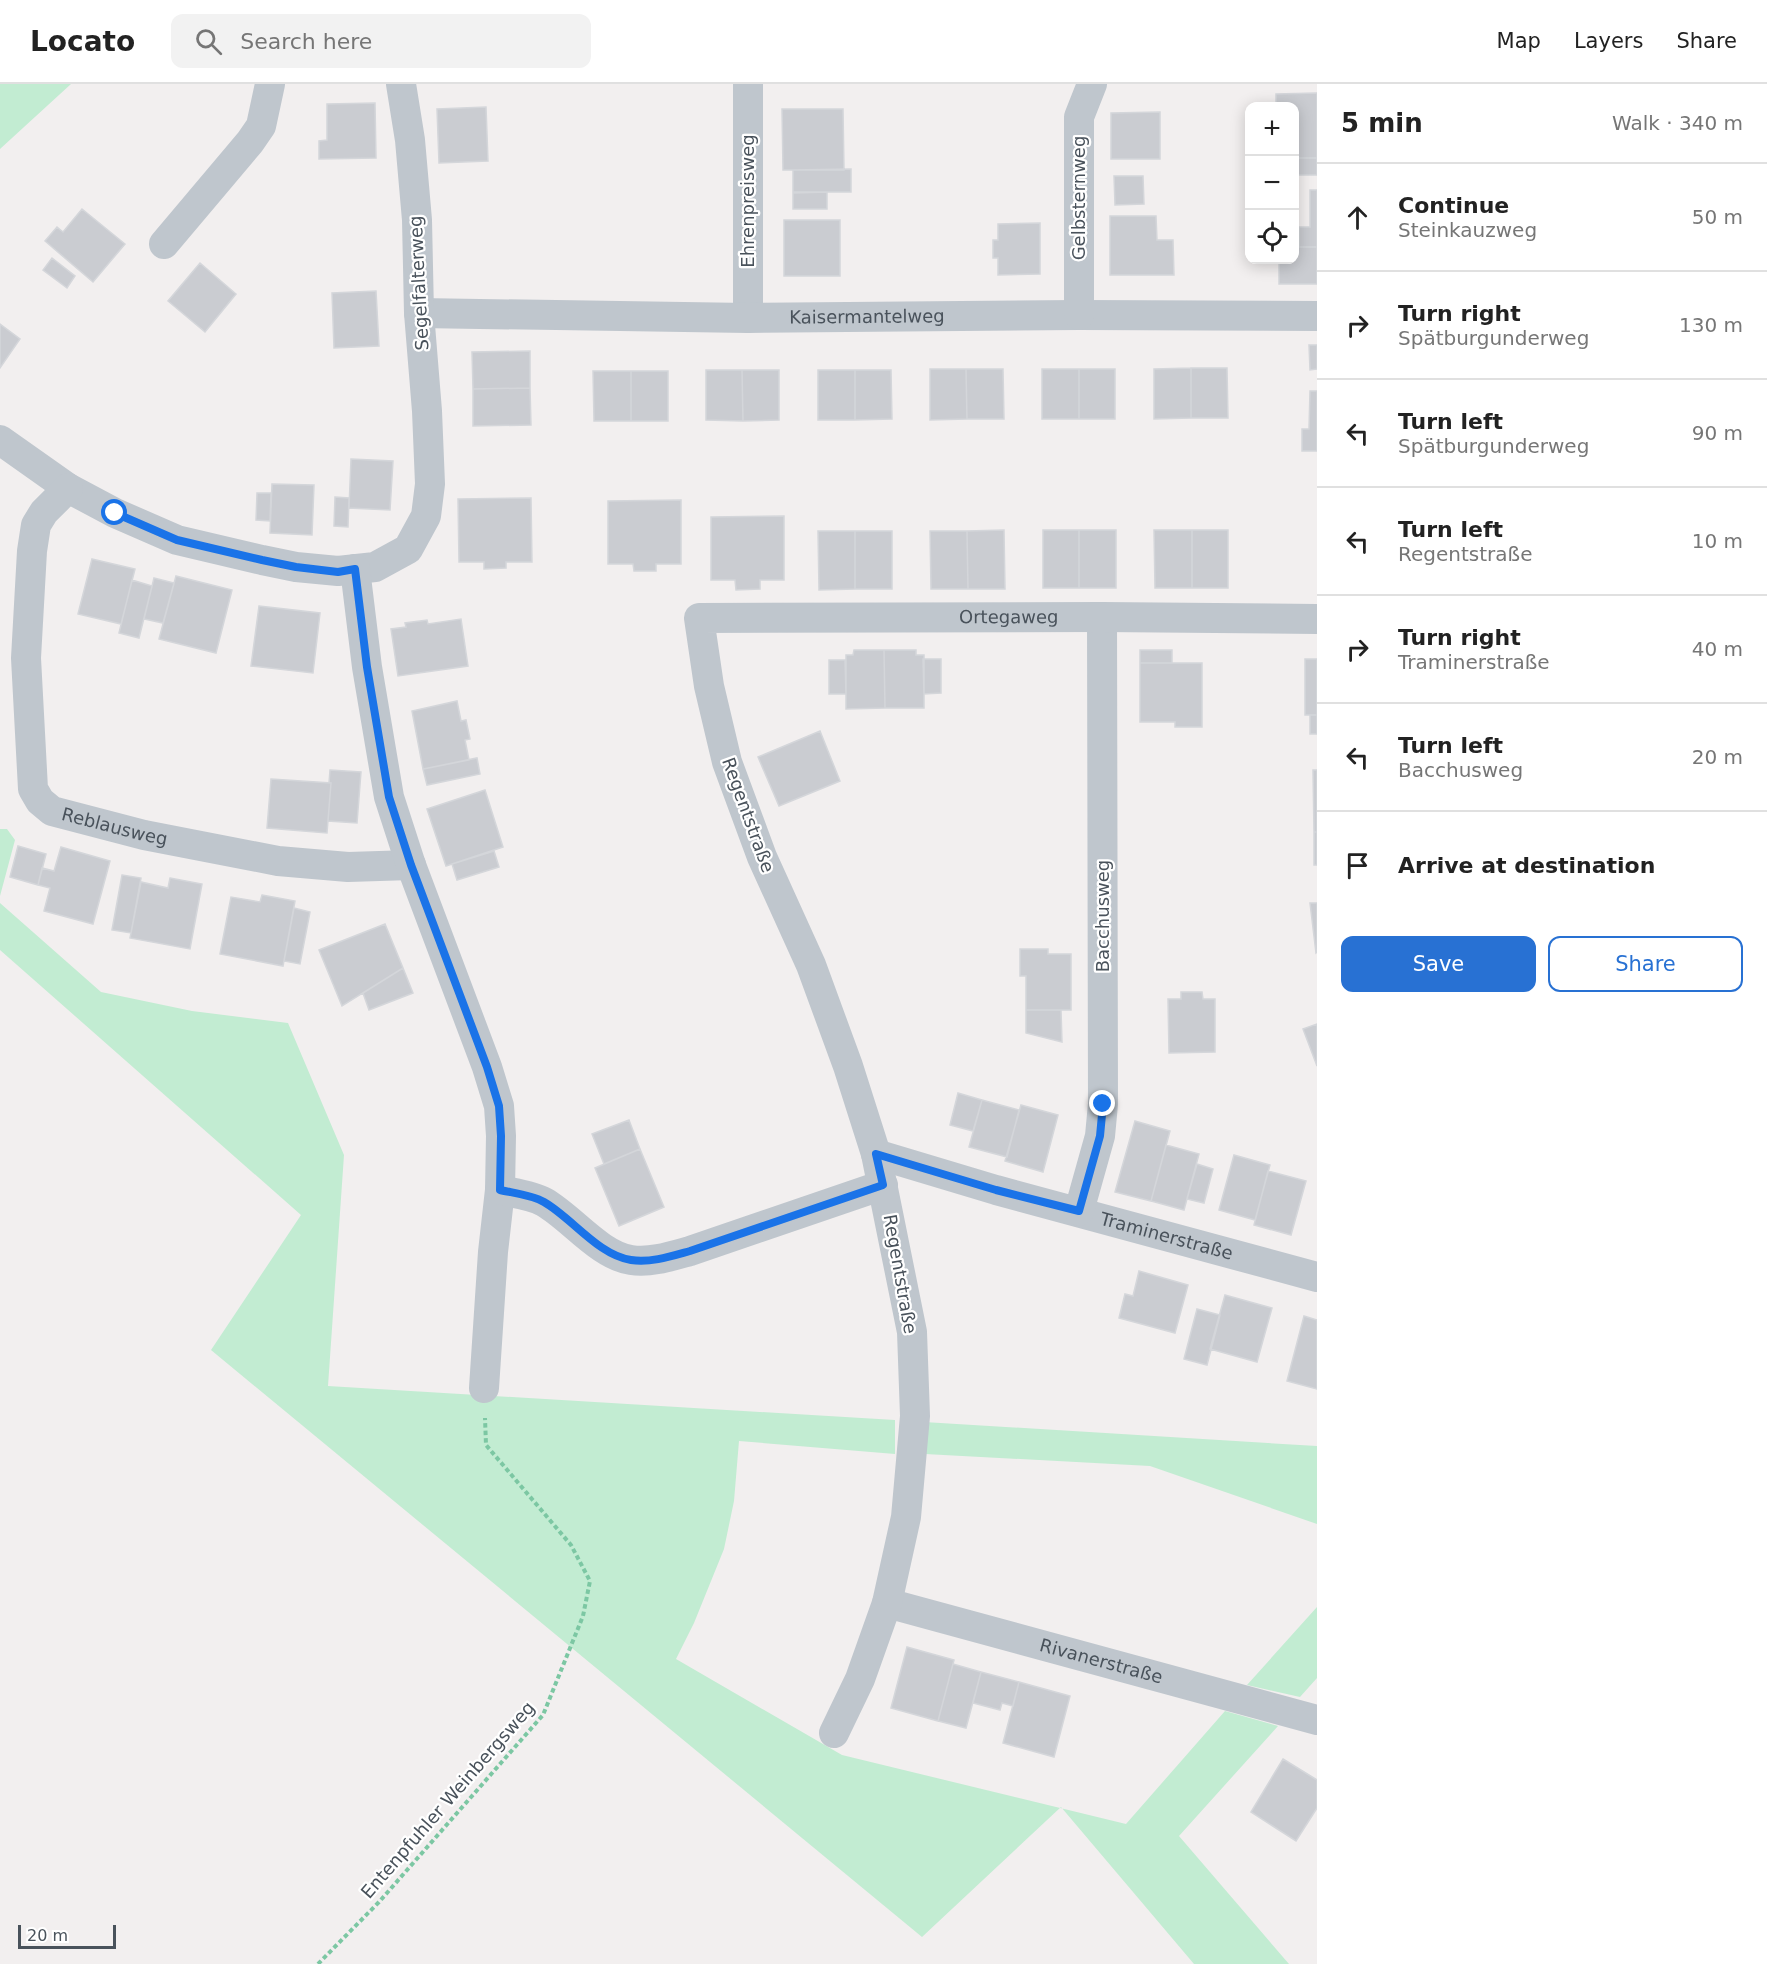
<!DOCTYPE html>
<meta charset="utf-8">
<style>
body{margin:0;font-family:"DejaVu Sans",sans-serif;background:#f2f2f2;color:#222}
.controls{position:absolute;right:18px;top:18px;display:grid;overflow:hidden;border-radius:12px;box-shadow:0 3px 15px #0003}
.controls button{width:54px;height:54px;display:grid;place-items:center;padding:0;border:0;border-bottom:2px solid #e0e0e0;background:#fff;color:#222;font:30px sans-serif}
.scale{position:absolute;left:18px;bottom:15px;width:98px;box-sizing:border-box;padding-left:6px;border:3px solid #49525b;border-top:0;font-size:16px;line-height:21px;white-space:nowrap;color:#49525b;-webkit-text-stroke:4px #fff;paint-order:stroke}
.stop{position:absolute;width:18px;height:18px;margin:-14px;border:4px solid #1a73e8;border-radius:50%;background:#fff}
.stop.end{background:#1a73e8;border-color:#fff;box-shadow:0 2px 6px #0008}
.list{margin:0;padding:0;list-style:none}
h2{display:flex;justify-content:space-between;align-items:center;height:78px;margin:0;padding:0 24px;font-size:26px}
h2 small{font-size:20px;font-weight:400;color:#767676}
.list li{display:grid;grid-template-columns:39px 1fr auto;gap:18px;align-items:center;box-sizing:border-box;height:108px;padding:0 24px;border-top:2px solid #e0e0e0}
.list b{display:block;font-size:22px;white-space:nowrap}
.list p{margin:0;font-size:20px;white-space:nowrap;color:#767676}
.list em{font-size:20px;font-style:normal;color:#767676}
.actions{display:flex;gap:12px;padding:18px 24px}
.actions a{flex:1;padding:14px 0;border:2px solid #2871d3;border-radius:12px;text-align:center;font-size:21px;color:#2871d3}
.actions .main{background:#2871d3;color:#fff}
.icon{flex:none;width:33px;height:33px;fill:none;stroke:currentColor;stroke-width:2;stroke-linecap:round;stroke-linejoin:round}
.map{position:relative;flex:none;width:1317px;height:1880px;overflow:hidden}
header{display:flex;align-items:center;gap:36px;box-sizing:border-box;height:84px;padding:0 30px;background:#fff;border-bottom:2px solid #e0e0e0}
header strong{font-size:28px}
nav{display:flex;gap:33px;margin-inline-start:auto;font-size:21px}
.search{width:420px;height:54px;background:#f2f2f2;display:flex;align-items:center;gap:15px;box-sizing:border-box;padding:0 21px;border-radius:12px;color:#767676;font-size:22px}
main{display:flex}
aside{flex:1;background:#fff}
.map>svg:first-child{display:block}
.green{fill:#c2ecd2}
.building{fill:#caccd1;stroke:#d4d6da;stroke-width:1.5}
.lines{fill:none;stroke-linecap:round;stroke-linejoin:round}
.path{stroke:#7cc7a3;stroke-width:4;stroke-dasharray:4.5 3;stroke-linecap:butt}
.street{stroke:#bfc6cd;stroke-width:30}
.route{stroke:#1a73e8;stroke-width:8}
.labels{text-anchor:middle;stroke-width:4.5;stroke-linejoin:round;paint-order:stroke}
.street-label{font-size:18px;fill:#49525b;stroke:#fff}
</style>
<header>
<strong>Locato</strong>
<div class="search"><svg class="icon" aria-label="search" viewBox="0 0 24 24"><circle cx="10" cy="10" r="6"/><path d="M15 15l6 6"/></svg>Search here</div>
<nav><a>Map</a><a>Layers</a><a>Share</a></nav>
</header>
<main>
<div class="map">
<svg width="1317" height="1880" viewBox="0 0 1317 1880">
<rect width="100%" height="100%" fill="#f2efef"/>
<path class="green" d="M0 0H71L0 65Z
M0 745H7L15 756 0 812Z
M0 819 101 908 192 927 288 939 344 1071 328 1302 895 1336V1370L739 1357 734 1417 724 1465 694 1539 676 1575 842 1671 1126 1740 1225 1627 1278 1642 1179 1752 1289 1880H1194L1061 1723 922 1853 211 1266 301 1131 0 866Z
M924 1338 1317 1362V1440L1150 1382 925 1370Z
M1317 1523V1594L1300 1613 1247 1601Z"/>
<path class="building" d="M1317 9V74H1294V22H1276V10Z
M375 19 376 74 319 75V57L327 56V20Z
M486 23 488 77 439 79 437 25Z
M782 25H843L844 86H783Z
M1160 28V75H1111V29Z
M1294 74H1317V91H1294Z
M851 85V108H793V86Z
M1114 92H1143L1144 120 1115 121Z
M1310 106H1317V163H1299V143H1310Z
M827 108V125H793V109Z
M82 125 125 160 93 198 45 157 57 143 63 148Z
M1110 132H1156L1157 156H1173L1174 191H1110Z
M784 136H840V192H784Z
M1040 139V190L998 191V174H993V156H998V140Z
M1294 163H1317V200H1279V176H1294Z
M52 174 75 192 67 204 43 186Z
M200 179 236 210 205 248 168 217Z
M376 207 379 262 334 264 332 209Z
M0 240 20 255 0 284Z
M1309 261H1317V285L1310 286Z
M530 267V304L473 305 472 268Z
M1191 284H1227L1228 334H1191Z
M1191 284V334L1154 335V285Z
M930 285H966L967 335 930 336Z
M966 285H1003L1004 335H967Z
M1042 285H1079V335H1042Z
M1079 285H1115V335H1079Z
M706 286H742L743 337 706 336Z
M742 286H779V336L743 337Z
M818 286H855V336H818Z
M855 286H891L892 335 855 336Z
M593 287H631V337H594Z
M631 287H668V337H631Z
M530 304 531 341 473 342V305Z
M1310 307H1317V367H1302V345H1309Z
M351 375 393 377 390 426 349 424Z
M272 400 314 401 312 451 270 449Z
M257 409H271L270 437 256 436Z
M335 413 349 414 348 443 334 442Z
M531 414 532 478H506V484L484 485V478H459L458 415Z
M681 416V480H656V487H634L633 480H608V417Z
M784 432V496H760V505L736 506 735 496H711V433Z
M1004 446 1005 505H968L967 447Z
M1043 446H1079V504H1043Z
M1079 446H1116V504H1079Z
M1154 446H1192V504H1155Z
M1192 446H1228V504H1192Z
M818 447H855V505L819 506Z
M855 447H892V505H855Z
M930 447H967L968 505H931Z
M92 475 135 485 121 540 78 530Z
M176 492 232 506 216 569 159 555Z
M154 494 174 499 163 539 144 535Z
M132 496 152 502 139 554 119 549Z
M259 522 320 529 313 589 251 582Z
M461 535 468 582 398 592 391 545 406 543 405 539 427 536 428 540Z
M854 566H884L885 624 846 625V571H853Z
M884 566H916V571H924V624H885Z
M1140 566H1172V579H1140Z
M923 575H941V609L924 610Z
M1305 575H1317V631H1305Z
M829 576H845L846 610H829Z
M1140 579H1202V643H1175V638H1140Z
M457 617 461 637 466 636 470 655 465 656 469 676 423 685 412 627Z
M1310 631H1317V650H1310Z
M820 647 840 697 779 722 758 673Z
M477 674 480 690 427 701 423 685Z
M330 686 361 688 357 739 328 737 331 699H329Z
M1313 686H1317V748H1314Z
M271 695 331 699 327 749 267 744Z
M485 706 503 763 446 782 427 725Z
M1314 748H1317V781H1314Z
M18 762 46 770 38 801 10 793Z
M61 763 110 777 93 840 44 827 50 804 38 801 42 784 54 787Z
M494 767 499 783 457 796 452 780Z
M122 791 141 794 131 849 112 846Z
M170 794 202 800 190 865 130 854 141 798 168 804Z
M262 811 295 817 283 882 220 870 231 813 260 818Z
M1310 819H1317V868L1316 869Z
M294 824 310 828 300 880 284 877Z
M385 840 403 884 342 922 319 866Z
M1020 865H1048V870H1071V926H1026V892H1020Z
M403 884 413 909 369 926 363 909Z
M1181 908H1202L1203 915H1215V968L1169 969 1168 915H1181Z
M1026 926H1061L1062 958 1026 949Z
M1317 940V982L1303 945Z
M958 1009 982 1016 973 1047 950 1041Z
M982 1016 1019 1026 1007 1073 969 1063Z
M1021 1021 1058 1031 1043 1088 1005 1077Z
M629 1036 640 1065 604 1080 592 1050Z
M1135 1037 1170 1047 1151 1117 1115 1108Z
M1166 1061 1199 1070 1184 1126 1151 1117Z
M640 1065 664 1123 619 1142 595 1084Z
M1234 1071 1270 1081 1255 1136 1219 1126Z
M1197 1080 1213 1085 1204 1119 1187 1115Z
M1268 1087 1306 1097 1291 1151 1254 1141Z
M1139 1187 1188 1201 1175 1249 1119 1234 1125 1210 1133 1212Z
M1225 1211 1272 1224 1257 1278 1210 1265Z
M1197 1225 1220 1231 1207 1281 1184 1275Z
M1304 1232 1317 1236V1305L1287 1297Z
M907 1563 954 1576 938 1637 891 1624Z
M953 1580 981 1588 966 1644 938 1637Z
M981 1588 1019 1598 1013 1622 1002 1619 1000 1626 973 1619Z
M1019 1598 1070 1612 1054 1673 1003 1659Z
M1283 1675 1317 1696V1724L1296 1757 1251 1728Z"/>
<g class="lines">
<path class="path" d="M318 1880 379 1818 543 1631 583 1532 590 1497 571 1461 486 1361 485 1334"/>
<g class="street">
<path d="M748 0V234"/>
<path d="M164 160 250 58 261 42 270 0"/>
<path id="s1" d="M419 229 748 234 1079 231 1317 232"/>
<path d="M1079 231V33L1092 0"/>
<path d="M0 356 68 404 115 429 177 456 262 476 296 483 338 487 375 483 408 465 426 432 430 400 427 327 419 229 417 136 410 56 401 0"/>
<path id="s2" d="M68 404 44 428 36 441 32 467 26 574 33 705 40 717 52 727 144 751 278 777 348 783 411 781"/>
<path d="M355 485 367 583 389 713 411 781 487 983 499 1022 501 1052 500 1106 493 1168 484 1304"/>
<path id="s3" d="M876 1070 996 1106 1317 1193"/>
<path d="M500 1106C513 1109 532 1111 544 1118 572 1134 599 1171 631 1176 651 1179 672 1172 690 1167L883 1101"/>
<path d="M1079 1127 1100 1052 1103 1020 1102 533"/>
<path id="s4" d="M887 1519 1317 1636"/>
<path id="s5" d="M834 1649 860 1595 887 1519 906 1433 915 1332 912 1248 876 1070 848 982 811 881 762 773 727 678 709 602 699 534 1102 533 1317 535"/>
</g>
</g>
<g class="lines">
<path class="route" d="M115 429 177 456 262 476 296 483 338 488 355 485 367 583 389 713 411 781 487 983 499 1022 501 1052 500 1106C513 1109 532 1111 544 1118 572 1134 598 1171 631 1176 651 1179 672 1172 690 1167L883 1101 876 1070 996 1106 1079 1127 1100 1052 1103 1020"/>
</g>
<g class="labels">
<g class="street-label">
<text transform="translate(1079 114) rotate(-90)" y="6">Gelbsternweg</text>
<text transform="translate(748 117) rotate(-90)" y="6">Ehrenpreisweg</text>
<text transform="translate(419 199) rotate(-93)" y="6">Segelfalterweg</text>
<text dy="6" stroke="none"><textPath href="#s1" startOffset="448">Kaisermantelweg</textPath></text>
<text dy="6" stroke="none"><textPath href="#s5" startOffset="1472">Ortegaweg</textPath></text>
<text transform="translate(748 731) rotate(70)" y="6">Regentstraße</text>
<text dy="6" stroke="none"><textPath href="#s2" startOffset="408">Reblausweg</textPath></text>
<text transform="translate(1103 832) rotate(-90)" y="6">Bacchusweg</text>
<text dy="6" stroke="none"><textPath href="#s3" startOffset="302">Traminerstraße</textPath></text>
<text transform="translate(900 1190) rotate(80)" y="6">Regentstraße</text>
<text dy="6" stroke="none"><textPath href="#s4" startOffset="222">Rivanerstraße</textPath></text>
<text transform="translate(448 1716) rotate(-49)" y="6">Entenpfuhler Weinbergsweg</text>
</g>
</g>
</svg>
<div class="controls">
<button>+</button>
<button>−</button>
<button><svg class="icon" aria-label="locate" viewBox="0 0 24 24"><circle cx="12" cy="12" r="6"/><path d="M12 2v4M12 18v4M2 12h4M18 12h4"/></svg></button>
</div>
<div class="scale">20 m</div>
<div class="stop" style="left:115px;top:429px"></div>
<div class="stop end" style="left:1103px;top:1020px"></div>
</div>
<aside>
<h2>5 min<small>Walk · 340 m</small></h2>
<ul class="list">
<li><svg class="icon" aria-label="ahead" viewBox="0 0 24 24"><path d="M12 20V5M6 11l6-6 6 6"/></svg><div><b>Continue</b><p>Steinkauzweg</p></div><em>50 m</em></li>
<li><svg class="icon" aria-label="right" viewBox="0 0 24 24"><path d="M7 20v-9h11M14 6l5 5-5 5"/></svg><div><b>Turn right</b><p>Spätburgunderweg</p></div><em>130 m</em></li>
<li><svg class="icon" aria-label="left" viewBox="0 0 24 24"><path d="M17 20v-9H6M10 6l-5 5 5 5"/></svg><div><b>Turn left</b><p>Spätburgunderweg</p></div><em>90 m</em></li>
<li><svg class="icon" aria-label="left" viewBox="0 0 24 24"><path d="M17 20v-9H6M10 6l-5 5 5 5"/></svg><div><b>Turn left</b><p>Regentstraße</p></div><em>10 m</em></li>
<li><svg class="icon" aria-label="right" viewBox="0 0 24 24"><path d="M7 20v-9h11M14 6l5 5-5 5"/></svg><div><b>Turn right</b><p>Traminerstraße</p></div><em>40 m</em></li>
<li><svg class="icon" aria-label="left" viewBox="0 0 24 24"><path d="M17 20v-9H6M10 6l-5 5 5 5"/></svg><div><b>Turn left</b><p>Bacchusweg</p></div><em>20 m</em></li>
<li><svg class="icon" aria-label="arrive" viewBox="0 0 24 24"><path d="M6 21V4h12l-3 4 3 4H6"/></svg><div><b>Arrive at destination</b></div></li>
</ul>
<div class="actions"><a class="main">Save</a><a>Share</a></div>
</aside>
</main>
